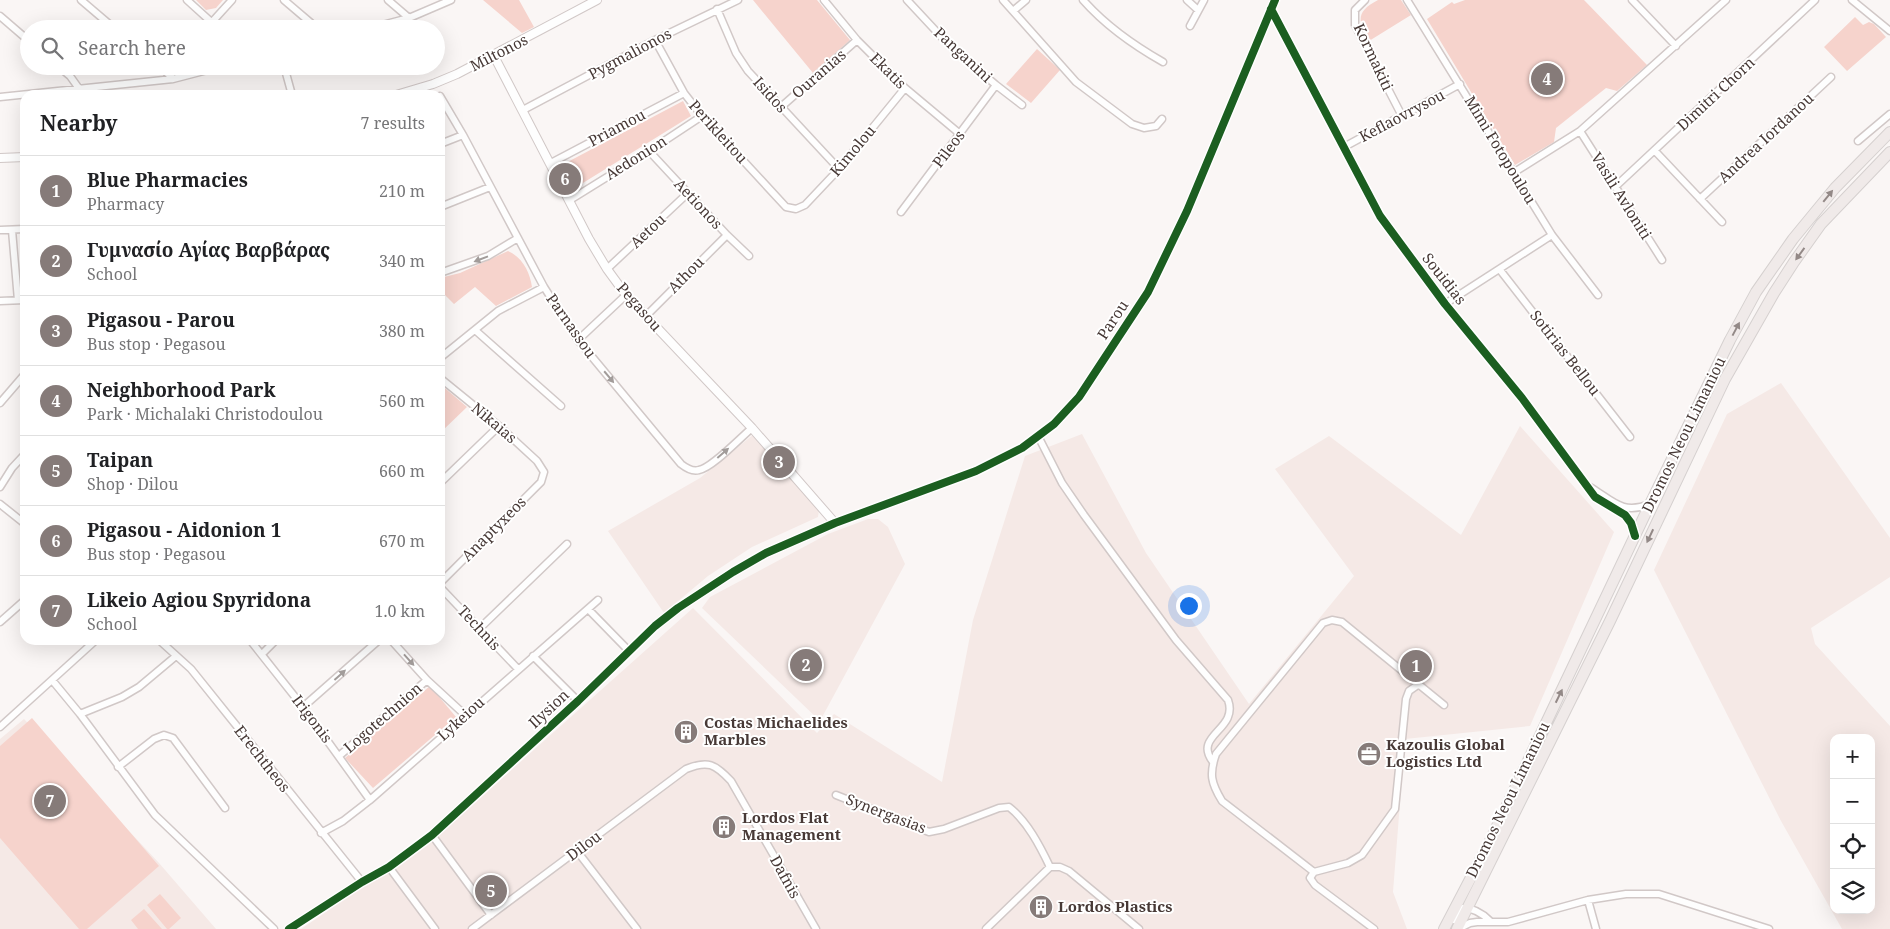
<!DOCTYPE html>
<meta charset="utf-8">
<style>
body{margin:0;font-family:"Noto Serif",serif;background:#f2f2f2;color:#202124}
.controls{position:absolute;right:15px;bottom:15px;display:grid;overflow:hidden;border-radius:10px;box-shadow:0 5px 20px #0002}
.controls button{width:45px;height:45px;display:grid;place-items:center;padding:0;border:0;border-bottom:1px solid #e0e0e0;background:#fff;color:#202124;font:25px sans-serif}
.you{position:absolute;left:1188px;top:605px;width:18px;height:18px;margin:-12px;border:4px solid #fff;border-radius:50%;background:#1a73e8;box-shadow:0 0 0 8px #1a73e833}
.badge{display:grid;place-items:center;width:32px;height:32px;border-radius:50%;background:#867b79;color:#fff;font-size:16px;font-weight:700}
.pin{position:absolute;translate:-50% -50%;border:2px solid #fff;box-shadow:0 1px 5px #0006}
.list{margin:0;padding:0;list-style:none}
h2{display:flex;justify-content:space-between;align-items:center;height:65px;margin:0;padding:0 20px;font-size:21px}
h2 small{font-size:16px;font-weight:400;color:#757577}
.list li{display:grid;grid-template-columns:32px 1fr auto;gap:15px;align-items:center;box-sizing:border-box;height:70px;padding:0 20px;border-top:1px solid #e0e0e0}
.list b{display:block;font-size:19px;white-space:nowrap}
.list p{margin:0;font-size:16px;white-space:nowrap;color:#757577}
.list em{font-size:16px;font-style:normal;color:#757577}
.icon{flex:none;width:28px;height:28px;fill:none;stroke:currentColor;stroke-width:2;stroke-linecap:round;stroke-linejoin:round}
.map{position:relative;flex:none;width:1890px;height:929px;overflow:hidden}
.search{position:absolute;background:#fff;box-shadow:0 5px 20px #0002;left:20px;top:20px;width:425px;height:55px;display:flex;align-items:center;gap:12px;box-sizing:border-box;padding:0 18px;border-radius:28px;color:#757577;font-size:19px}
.panel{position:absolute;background:#fff;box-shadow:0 5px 20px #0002;left:20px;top:90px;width:425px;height:555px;border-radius:15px}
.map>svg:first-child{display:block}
.built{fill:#f5e9e6;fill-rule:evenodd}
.green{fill:#f6d3cc}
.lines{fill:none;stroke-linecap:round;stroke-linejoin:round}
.minor-casing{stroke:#d1c8c7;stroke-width:9}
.tertiary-casing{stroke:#d1c8c7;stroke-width:10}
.primary-casing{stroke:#d5d0cf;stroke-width:12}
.minor{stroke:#fefefe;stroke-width:6}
.tertiary{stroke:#fefefe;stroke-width:8}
.primary{stroke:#f0eae9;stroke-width:10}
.cycleway-casing{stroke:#fff;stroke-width:11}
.cycleway{stroke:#1b5e20;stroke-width:8}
.oneway{fill:#938987}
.oneway2{fill:#a29c9a}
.labels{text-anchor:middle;stroke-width:4;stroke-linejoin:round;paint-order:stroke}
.street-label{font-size:15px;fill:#473936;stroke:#fff}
.poi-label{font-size:15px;font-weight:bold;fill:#473936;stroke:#fff;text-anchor:start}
</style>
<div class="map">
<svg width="1890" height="929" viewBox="0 0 1890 929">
<rect width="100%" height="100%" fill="#faf6f5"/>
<path class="built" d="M1781 383 1890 538V577L1811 628 1815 644 1890 726V929H1842L1781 821 1654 570 1727 414ZM1834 738H1871V910H1834Z
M1520 426 1614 532 1530 726 1405 739 1393 892 1407 929H301L435 838 693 608 817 733 834 714 942 782 973 620 1025 456 1082 434 1146 553 1249 704 1354 576 1275 469 1329 436 1461 535Z
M754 434 819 510 818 517 752 547 708 576 664 613 608 531 700 478Z
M868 519H878L888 527 905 564 820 721 702 608 710 597 828 534Z
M24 719 159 863 216 929H0V739Z"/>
<path class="green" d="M196 0H223L216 8 206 10Z
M483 0H519L534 27 522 33Z
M753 0H817L850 40 813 73Z
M1378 0H1401L1411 15 1369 41C1358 21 1355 12 1378 0Z
M1465 0H1584L1647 65 1617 91 1606 88 1556 128 1554 142 1515 165 1427 19 1452 2 1454 4Z
M1855 17 1863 25 1869 22 1874 24 1886 37 1847 71 1824 47Z
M1037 49 1060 70 1031 103 1006 84Z
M683 101 691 116 570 191 560 166Z
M508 251C522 257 530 272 532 287L496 306 475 287 454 304 440 290V278L460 273Z
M440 384 467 407 440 433Z
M430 686 456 717 373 788 345 758Z
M32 718 159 866 87 929H79L0 838V746Z
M160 894 181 918 169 929H167L147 905Z
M144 909 162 929H138L131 920Z"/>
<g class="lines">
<g class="minor-casing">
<path id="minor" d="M81 0 115 29
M187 0 219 29
M284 0 311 23 314 29
M388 0 409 18
M824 0 857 40 905 88 960 134
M907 0 949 45 996 85 1022 105
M1003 0 1076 82 1132 124 1144 128 1156 126 1162 119
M1083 0C1106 26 1133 45 1163 62
M1187 0 1198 10
M1365 0 1355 10V25L1402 116
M1407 0 1552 235 1598 295
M1632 0 1676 46
M1852 0 1890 31
M717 9 736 53 748 71 839 169
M1271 9 1380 216 1445 304 1522 398 1595 497 1625 515 1631 523 1635 535
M1013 11 1026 0
M0 16 29 41
M212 22 232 0
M1190 26 1204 0
M367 29 409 18 451 0
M655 40 684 93 702 116 786 207 796 209 805 205 839 169 905 88
M58 66 70 76 80 90
M160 66 173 79
M284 66 292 95
M440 96 463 135 544 287 578 340 681 464C686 468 692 472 699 470 712 468 740 438 752 428
M0 97 173 79 223 66
M781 107 857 40
M523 110 655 40 738 0
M1580 131 1662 260
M1858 141 1890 114
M440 144 463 135
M1344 147 1460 84
M649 151 727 235 749 256
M1655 151 1722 222
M551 163 684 93
M1513 173 1580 131 1726 0
M1615 187 1815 0
M1700 199 1831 77
M570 200 649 151 702 116
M440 207 490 187
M901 212 996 85
M0 230 25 229
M12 230 18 300
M607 269 688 193
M1500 270 1630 437
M440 273 488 256 518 238
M0 301 25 300
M1445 304 1552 235
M646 316 727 235
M475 330 561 406
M578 340 626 295
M440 358 498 311 544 287
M440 378 499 426 537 461 544 472 541 482 440 583
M0 403 25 374
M1038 436 1062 483 1084 515 1176 640 1228 700C1239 730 1192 735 1213 762
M440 483 499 426
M0 487 12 468 25 454
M1590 487C1613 501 1622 515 1650 504
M0 504 25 524
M440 587 518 669
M588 609 629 651
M0 622 25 600
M479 629 567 544
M159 640 191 669 362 882
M250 640 303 707 370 800
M391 640 427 680 465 715
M262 654 276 640
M533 656 578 701
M52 680 80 714 155 815 274 929
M303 707 379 640
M80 714 122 697 139 687 176 656
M0 727 96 640
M339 756 427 680
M118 767 154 739 164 735 173 738 225 808
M836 795 929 832 944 829 999 808 1009 807C1027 821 1040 846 1050 867
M321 833 343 821 370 800 598 600
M432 835 491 915
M577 851 637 929
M389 867 435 929
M1050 867H1060L1069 871 1139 929
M1314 872 1222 801C1211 783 1209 774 1216 754L1323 623 1332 620 1342 622 1444 705
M1588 900 1596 929
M1454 920 1463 908C1473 908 1483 914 1490 921
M472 929 686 769C708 760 715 764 731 781L816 929
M986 929 1050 867
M1374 929 1315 885 1310 878 1314 872 1348 863 1362 855 1395 809 1406 699 1409 691 1419 684
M1458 929 1470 923 1477 922H1508L1588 900 1626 894H1659L1769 929"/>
</g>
<g class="tertiary-casing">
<path id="tertiary" d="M494 56 589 239 607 269 626 295 752 428 835 523
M396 95 433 84 457 74 597 0
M0 158 25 157
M289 929 362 882 389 867 432 835 578 701 655 626 678 608 733 572 766 553 835 523 976 471 1022 448 1054 424 1079 397 1148 292 1187 211 1275 0"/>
</g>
<g class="primary-casing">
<path id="primary" d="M1444 929 1489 843 1650 504 1730 340 1756 292 1793 239 1835 188 1890 132
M1457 929 1610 621 1725 379 1774 293 1794 262 1821 224 1890 152"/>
</g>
<use href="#minor" class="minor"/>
<use href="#tertiary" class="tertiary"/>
<use href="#primary" class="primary"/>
<g class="cycleway-casing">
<path id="cycleway" d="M1271 9 1380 216 1445 304 1522 398 1595 497 1625 515 1631 523 1635 536
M289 929 362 882 389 867 432 835 578 701 655 626 678 608 733 572 766 553 835 523 976 471 1022 448 1054 424 1079 397 1148 292 1187 211 1275 0"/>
</g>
<use href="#cycleway" class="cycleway"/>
</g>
<defs><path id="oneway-solid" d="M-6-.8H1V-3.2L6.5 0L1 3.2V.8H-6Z" transform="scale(1.25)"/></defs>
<g class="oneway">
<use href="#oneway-solid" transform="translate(1828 196) rotate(-51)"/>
<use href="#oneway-solid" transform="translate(1800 254) rotate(126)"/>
<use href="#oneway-solid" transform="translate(1736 329) rotate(-62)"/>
<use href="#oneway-solid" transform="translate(1650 536) rotate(115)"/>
<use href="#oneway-solid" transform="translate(1559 696) rotate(-64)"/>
</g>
<g class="oneway2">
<use href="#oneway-solid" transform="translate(481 259) rotate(159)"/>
<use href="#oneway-solid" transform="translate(609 377) rotate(50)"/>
<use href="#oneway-solid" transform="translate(723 453) rotate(-41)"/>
<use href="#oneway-solid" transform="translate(409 660) rotate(48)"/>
<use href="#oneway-solid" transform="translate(340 675) rotate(-42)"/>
</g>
<defs>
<g id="building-disc" transform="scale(1.25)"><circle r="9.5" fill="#867b79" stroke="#fff"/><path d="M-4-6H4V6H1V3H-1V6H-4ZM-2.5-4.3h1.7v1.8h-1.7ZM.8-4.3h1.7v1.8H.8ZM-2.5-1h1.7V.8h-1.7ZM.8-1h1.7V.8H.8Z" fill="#fff"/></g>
<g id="office-disc" transform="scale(1.25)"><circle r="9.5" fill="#867b79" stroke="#fff"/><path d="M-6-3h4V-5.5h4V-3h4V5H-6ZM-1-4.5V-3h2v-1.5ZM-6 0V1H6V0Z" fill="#fff"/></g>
</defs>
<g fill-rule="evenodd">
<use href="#building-disc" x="686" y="732"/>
<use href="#office-disc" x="1369" y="754"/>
<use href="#building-disc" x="724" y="827"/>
<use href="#building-disc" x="1041" y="907"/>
</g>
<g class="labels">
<g class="street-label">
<text transform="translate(499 53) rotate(-27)" y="5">Miltonos</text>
<text transform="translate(630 54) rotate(-28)" y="5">Pygmalionos</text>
<text transform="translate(963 55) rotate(43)" y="5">Panganini</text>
<text transform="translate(1373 57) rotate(65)" y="5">Kormakiti</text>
<text transform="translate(888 71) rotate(45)" y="5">Ekatis</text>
<text transform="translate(819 74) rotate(-41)" y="5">Ouranias</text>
<text transform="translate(1716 94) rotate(-43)" y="5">Dimitri Chorn</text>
<text transform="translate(770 95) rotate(48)" y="5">Isidos</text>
<text transform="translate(1402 116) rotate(-28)" y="5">Keflaovrysou</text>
<text transform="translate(617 128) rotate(-28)" y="5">Priamou</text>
<text transform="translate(718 132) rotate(48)" y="5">Perikleitou</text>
<text transform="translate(1766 138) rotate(-43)" y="5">Andrea Iordanou</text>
<text transform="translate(949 149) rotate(-53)" y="5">Pileos</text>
<text transform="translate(1500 150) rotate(59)" y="5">Mimi Fotopoulou</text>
<text transform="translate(853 151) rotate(-50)" y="5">Kimolou</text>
<text transform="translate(636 158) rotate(-32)" y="5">Aedonion</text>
<text transform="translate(1621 196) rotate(58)" y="5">Vasili Avloniti</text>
<text transform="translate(698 204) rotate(47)" y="5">Aetionos</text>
<text transform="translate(648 231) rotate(-43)" y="5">Aetou</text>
<text transform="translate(686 275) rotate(-45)" y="5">Athou</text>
<text transform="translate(1444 279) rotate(52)" y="5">Souidias</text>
<text transform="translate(639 307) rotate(49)" y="5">Pegasou</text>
<text transform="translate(1113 320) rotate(-57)" y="5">Parou</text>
<text transform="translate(571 326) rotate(55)" y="5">Parnassou</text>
<text transform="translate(1565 353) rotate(52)" y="5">Sotirias Bellou</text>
<text transform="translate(494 423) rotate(40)" y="5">Nikaias</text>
<text transform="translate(1684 435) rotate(-64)" y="5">Dromos Neou Limaniou</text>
<text transform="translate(494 529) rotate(-45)" y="5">Anaptyxeos</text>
<text transform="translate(479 628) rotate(47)" y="5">Technis</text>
<text transform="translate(549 709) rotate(-43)" y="5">Ilysion</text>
<text transform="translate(383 718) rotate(-41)" y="5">Logotechnion</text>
<text transform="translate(312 719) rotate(53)" y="5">Irigonis</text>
<text transform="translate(461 719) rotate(-42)" y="5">Lykeiou</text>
<text transform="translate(262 759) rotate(52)" y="5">Erechtheos</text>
<text transform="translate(1508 800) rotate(-64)" y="5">Dromos Neou Limaniou</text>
<text transform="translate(886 814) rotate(21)" y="5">Synergasias</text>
<text transform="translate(584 846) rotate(-37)" y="5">Dilou</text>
<text transform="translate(785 877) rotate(61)" y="5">Dafnis</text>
</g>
<g class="poi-label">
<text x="704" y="728">Costas Michaelides<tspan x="704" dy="17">Marbles</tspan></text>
<text x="1386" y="750">Kazoulis Global<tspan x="1386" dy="17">Logistics Ltd</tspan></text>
<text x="742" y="823">Lordos Flat<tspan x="742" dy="17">Management</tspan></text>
<text x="1058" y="912">Lordos Plastics</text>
</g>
</g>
</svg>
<div class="controls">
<button>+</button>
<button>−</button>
<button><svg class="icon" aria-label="locate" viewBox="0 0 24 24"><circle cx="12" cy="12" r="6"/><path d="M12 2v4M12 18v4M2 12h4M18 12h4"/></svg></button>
<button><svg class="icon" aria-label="layers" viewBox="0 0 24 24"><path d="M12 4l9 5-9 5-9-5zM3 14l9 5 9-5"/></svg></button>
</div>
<div class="you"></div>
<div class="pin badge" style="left:1416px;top:666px">1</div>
<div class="pin badge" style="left:806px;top:665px">2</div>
<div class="pin badge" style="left:779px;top:462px">3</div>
<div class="pin badge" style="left:1547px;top:79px">4</div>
<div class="pin badge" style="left:491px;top:891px">5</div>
<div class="pin badge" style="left:565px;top:179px">6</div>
<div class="pin badge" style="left:50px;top:801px">7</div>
<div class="search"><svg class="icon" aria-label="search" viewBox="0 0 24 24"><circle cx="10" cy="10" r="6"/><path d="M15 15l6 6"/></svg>Search here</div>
<section class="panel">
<h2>Nearby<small>7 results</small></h2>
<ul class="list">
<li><span class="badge">1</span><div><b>Blue Pharmacies</b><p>Pharmacy</p></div><em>210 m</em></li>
<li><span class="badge">2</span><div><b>Γυμνασίο Αγίας Βαρβάρας</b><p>School</p></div><em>340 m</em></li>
<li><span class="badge">3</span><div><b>Pigasou - Parou</b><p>Bus stop · Pegasou</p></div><em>380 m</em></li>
<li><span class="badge">4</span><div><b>Neighborhood Park</b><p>Park · Michalaki Christodoulou</p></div><em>560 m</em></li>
<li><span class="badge">5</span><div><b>Taipan</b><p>Shop · Dilou</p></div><em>660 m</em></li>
<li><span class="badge">6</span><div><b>Pigasou - Aidonion 1</b><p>Bus stop · Pegasou</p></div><em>670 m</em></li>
<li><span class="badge">7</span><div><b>Likeio Agiou Spyridona</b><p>School</p></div><em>1.0 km</em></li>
</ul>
</section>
</div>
